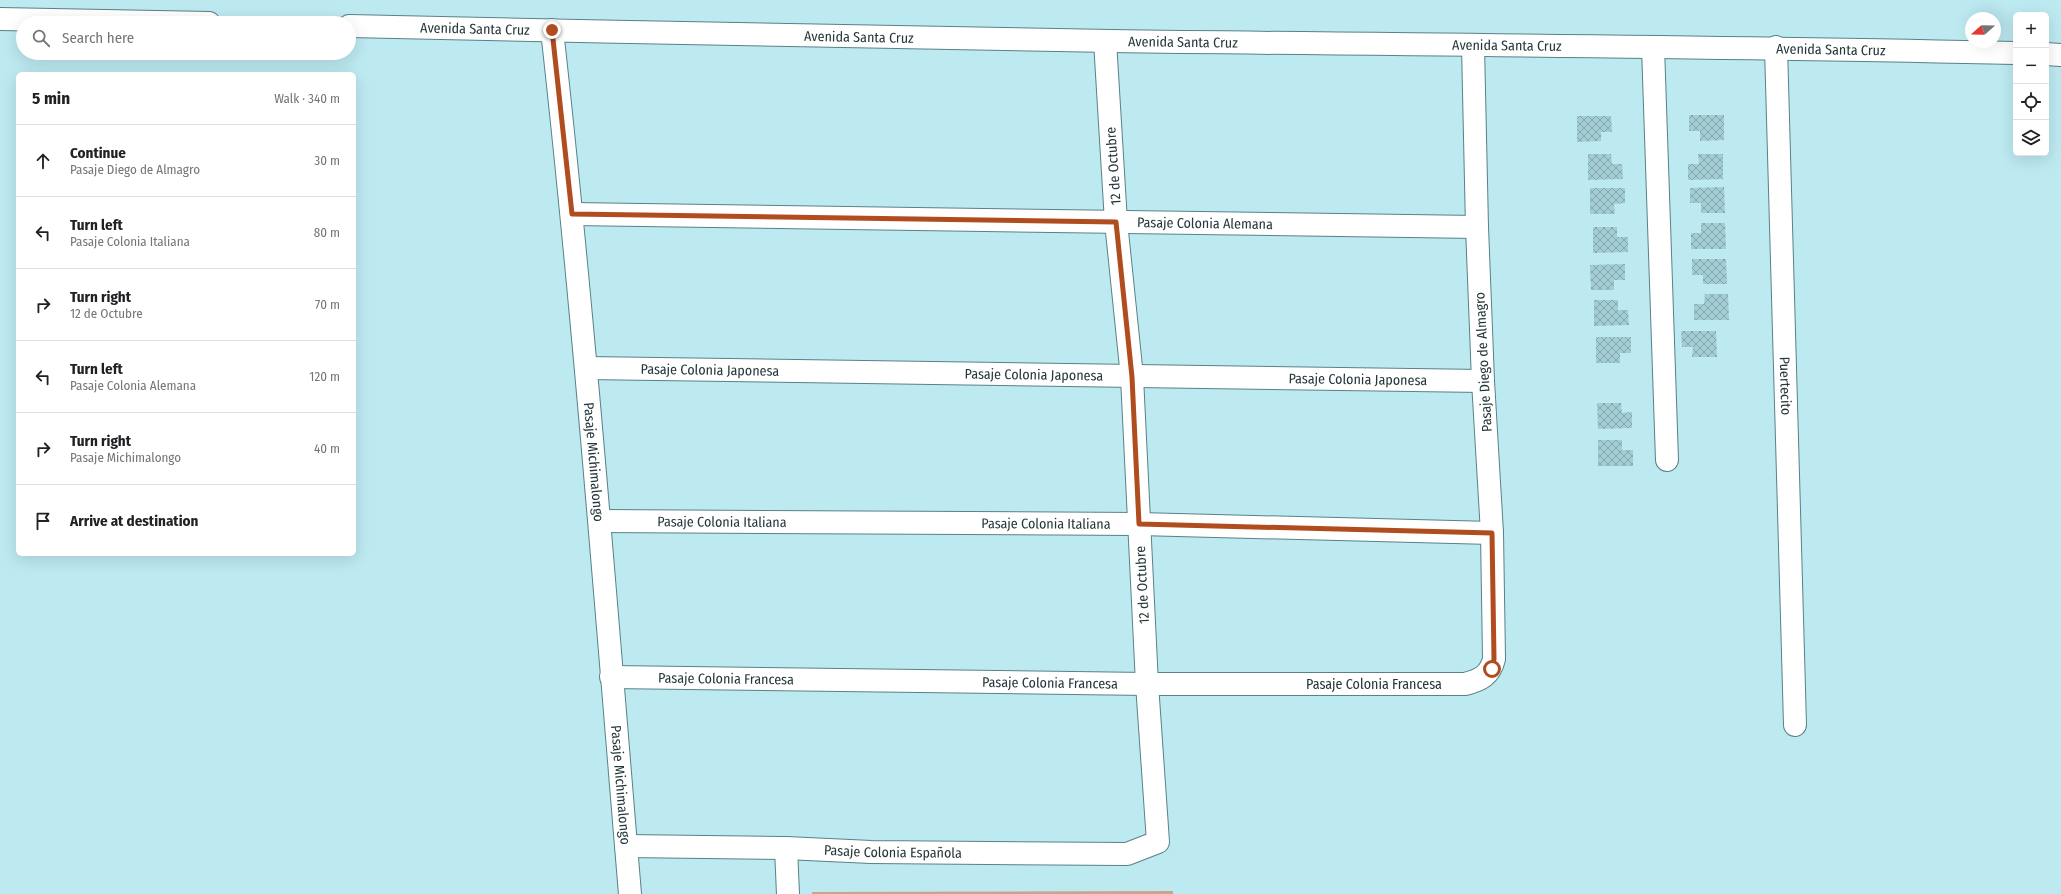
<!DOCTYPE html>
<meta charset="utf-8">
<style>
body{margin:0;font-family:"Fira Sans Condensed",sans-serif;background:#f2f2f2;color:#202124}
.controls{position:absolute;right:12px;top:12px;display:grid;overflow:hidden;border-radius:6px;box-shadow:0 4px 16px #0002}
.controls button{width:36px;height:36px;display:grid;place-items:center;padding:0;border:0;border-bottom:1px solid #e0e0e0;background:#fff;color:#202124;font:20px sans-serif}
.compass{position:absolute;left:1965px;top:12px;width:36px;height:36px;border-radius:50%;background:#fff;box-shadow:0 4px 16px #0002;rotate:250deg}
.stop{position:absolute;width:12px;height:12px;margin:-9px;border:3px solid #b14c1f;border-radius:50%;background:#fff}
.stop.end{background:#b14c1f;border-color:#fff;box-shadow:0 1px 4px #0008}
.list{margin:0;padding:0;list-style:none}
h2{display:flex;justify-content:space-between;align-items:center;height:52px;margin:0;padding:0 16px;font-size:17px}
h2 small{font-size:13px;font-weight:400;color:#757577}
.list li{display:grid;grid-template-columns:26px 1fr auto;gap:12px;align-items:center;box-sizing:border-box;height:72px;padding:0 16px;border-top:1px solid #e0e0e0}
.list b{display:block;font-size:15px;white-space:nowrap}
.list p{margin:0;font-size:13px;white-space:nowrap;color:#757577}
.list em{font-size:13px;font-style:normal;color:#757577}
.icon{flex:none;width:22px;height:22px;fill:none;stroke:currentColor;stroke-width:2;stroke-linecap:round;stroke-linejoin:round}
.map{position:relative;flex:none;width:2061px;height:894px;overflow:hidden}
.search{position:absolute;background:#fff;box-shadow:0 4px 16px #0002;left:16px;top:16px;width:340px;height:44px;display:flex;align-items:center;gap:10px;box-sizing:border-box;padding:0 14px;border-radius:22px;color:#757577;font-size:15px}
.panel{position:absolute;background:#fff;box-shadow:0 4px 16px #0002;left:16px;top:72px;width:340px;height:484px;border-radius:6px}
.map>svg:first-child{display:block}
.green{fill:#d0a18e}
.building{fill:url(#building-cross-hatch)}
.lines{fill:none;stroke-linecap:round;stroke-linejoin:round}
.minor-casing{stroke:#588188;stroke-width:24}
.major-casing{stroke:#588188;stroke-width:24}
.minor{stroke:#fff;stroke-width:22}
.major{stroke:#fff;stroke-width:22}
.route{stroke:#b14c1f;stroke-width:5}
.labels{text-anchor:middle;stroke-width:3;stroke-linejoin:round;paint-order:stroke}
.street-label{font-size:14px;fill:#25373a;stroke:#fff}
</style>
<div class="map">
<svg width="2061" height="894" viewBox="0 0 2061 894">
<defs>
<pattern id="building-cross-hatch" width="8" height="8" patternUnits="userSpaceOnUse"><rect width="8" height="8" fill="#a2cdd5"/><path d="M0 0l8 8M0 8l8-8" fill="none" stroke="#84a7ae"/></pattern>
</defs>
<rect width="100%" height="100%" fill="#bde9f1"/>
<path class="green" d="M1173 891V894H812V892Z"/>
<path class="building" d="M1689 115H1724V140L1700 141V131H1689Z
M1577 116H1611L1612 132H1601V141L1577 142Z
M1588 154H1611L1612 164H1622L1623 179 1588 180Z
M1698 154H1723V179L1688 180V164H1699Z
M1724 187 1725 213H1701V203H1690V188Z
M1590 188H1625V203L1614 204 1615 214H1590Z
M1701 223H1725L1726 249H1691V233H1701Z
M1593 227H1617V237H1628V252L1593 253Z
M1692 259H1726L1727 284H1703V275H1692Z
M1625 264V280H1614V290H1591L1590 265Z
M1705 294H1728L1729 320H1694V304H1704Z
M1594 300H1618V310H1628L1629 325 1594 326Z
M1681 331H1716L1717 357H1692L1693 347H1682Z
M1596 337H1631V353H1620V363H1596Z
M1597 403H1621L1622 413 1632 412V428L1598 429Z
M1598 440H1622V450H1633V466H1598Z"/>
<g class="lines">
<g class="minor-casing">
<g id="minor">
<path id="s1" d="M552 30C584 317 606 606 630 894"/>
<path d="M1653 47 1667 460"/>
<path id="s2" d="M1776 47 1795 725"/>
<path id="s3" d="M572 214 1477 227"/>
<path id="s4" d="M586 368 1483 381"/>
<path id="s5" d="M600 521 1139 524 1492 533"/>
<path id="s6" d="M611 677 1147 684H1465C1481 680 1490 675 1494 659L1492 533 1483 381 1477 227 1473 46"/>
<path id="s7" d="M626 846 786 848 871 852 1127 854 1158 842 1147 684 1132 377 1116 222 1105 41"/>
<path d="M786 848 788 894"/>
</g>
</g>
<g class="major-casing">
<g id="major">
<path d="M0 19 209 23"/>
<path id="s8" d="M349 26C603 31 857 38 1111 41 1413 45 1714 46 2016 53"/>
<path d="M2046 54 2061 55"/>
</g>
</g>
<use href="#minor" class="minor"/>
<use href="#major" class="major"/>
</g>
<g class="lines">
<path class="route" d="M552 30 572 214 1116 222 1132 377 1139 524 1492 533 1494 659 1492 669"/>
</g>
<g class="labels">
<g class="street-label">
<text dy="5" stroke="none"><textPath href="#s8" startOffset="126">Avenida Santa Cruz</textPath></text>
<text dy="5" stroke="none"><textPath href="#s8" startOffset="510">Avenida Santa Cruz</textPath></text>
<text dy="5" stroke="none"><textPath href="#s8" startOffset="834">Avenida Santa Cruz</textPath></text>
<text dy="5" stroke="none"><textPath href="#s8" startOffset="1158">Avenida Santa Cruz</textPath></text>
<text dy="5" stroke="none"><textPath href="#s8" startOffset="1482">Avenida Santa Cruz</textPath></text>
<text transform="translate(1113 166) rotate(-94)" y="5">12 de Octubre</text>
<text dy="5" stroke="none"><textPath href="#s3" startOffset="633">Pasaje Colonia Alemana</textPath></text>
<text transform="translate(1483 362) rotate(-93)" y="5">Pasaje Diego de Almagro</text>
<text dy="5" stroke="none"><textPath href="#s4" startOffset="124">Pasaje Colonia Japonesa</textPath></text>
<text dy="5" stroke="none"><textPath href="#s4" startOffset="448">Pasaje Colonia Japonesa</textPath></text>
<text dy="5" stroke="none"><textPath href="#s4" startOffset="772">Pasaje Colonia Japonesa</textPath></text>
<text dy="5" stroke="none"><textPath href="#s2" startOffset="339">Puertecito</textPath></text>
<text dy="5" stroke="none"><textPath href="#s1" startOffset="434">Pasaje Michimalongo</textPath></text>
<text dy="5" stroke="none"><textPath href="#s5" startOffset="122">Pasaje Colonia Italiana</textPath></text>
<text dy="5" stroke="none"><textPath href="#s5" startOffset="446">Pasaje Colonia Italiana</textPath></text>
<text transform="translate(1142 585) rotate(-93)" y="5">12 de Octubre</text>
<text dy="5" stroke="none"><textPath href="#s6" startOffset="115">Pasaje Colonia Francesa</textPath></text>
<text dy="5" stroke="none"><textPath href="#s6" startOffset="439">Pasaje Colonia Francesa</textPath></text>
<text dy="5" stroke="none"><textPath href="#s6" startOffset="763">Pasaje Colonia Francesa</textPath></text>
<text dy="5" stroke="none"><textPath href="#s1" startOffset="758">Pasaje Michimalongo</textPath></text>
<text dy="5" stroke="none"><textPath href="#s7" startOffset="267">Pasaje Colonia Española</textPath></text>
</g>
</g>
</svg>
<div class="controls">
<button>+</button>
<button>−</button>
<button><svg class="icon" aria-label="locate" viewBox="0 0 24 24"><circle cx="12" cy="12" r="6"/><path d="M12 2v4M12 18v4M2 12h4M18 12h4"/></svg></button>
<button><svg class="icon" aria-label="layers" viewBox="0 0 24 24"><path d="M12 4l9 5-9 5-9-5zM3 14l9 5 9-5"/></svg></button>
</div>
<svg class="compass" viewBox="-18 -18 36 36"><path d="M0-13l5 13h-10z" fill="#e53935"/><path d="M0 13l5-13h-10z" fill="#757577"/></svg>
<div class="stop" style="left:1492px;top:669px"></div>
<div class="stop end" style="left:552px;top:30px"></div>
<div class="search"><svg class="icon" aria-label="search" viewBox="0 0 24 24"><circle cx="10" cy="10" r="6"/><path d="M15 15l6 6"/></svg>Search here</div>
<section class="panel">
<h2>5 min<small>Walk · 340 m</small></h2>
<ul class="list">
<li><svg class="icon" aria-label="ahead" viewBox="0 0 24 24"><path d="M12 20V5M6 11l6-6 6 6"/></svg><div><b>Continue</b><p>Pasaje Diego de Almagro</p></div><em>30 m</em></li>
<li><svg class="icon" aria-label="left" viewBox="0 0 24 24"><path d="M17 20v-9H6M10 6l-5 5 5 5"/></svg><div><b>Turn left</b><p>Pasaje Colonia Italiana</p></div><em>80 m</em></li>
<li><svg class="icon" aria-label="right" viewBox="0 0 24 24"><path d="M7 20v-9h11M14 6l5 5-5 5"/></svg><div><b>Turn right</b><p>12 de Octubre</p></div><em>70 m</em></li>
<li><svg class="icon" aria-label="left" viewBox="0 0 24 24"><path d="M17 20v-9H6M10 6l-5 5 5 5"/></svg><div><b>Turn left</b><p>Pasaje Colonia Alemana</p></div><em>120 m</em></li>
<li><svg class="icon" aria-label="right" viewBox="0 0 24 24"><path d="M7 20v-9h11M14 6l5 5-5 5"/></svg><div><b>Turn right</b><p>Pasaje Michimalongo</p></div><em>40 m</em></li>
<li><svg class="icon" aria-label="arrive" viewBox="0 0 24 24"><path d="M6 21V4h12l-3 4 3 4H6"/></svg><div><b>Arrive at destination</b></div></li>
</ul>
</section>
</div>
